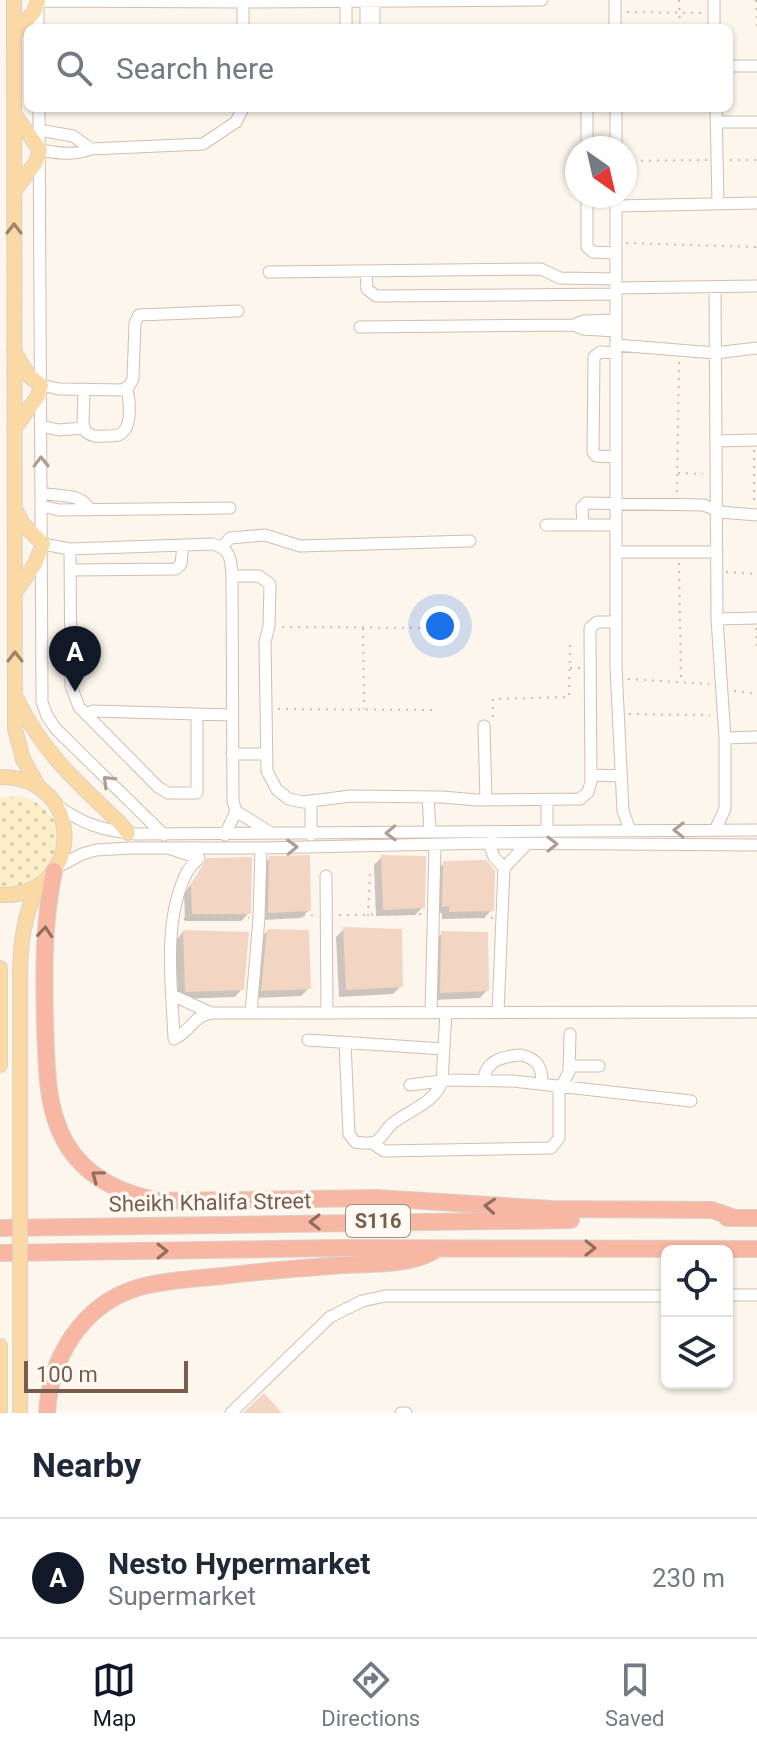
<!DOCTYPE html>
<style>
body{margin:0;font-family:Roboto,sans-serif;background:#f2f2f3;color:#1f2937}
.controls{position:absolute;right:24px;bottom:24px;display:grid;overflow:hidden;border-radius:12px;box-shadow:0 2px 6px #0004}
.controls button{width:72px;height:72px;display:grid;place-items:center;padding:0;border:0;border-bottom:2px solid #e0e1e3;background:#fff;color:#1f2937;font:40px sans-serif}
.compass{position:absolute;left:565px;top:136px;width:72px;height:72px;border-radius:50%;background:#fff;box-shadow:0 2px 6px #0004;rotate:146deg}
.scale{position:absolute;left:24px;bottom:20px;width:164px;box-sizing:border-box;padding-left:8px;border:4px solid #7a5c4d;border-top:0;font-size:22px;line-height:28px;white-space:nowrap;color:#7a5c4d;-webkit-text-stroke:6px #fffaf3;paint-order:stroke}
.you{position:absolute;left:440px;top:626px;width:28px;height:28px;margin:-20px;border:6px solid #fff;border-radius:50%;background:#1a73e8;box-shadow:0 0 0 12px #1a73e833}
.badge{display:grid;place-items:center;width:52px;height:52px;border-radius:50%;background:#111827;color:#fff;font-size:26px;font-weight:700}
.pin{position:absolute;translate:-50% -66px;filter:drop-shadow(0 2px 4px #0008)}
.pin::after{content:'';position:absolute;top:42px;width:28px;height:24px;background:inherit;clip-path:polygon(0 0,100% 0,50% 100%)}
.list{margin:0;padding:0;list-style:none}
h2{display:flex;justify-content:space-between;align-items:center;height:104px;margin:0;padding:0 32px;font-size:34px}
h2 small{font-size:26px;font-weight:400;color:#747a83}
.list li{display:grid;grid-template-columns:52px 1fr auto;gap:24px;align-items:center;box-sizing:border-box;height:120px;padding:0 32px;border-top:2px solid #e0e1e3}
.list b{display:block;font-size:30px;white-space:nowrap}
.list p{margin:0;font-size:26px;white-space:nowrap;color:#747a83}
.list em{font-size:26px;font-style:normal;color:#747a83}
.icon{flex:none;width:44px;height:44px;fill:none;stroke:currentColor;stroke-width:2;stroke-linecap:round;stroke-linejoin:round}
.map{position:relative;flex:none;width:757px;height:1413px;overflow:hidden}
.search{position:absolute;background:#fff;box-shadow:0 2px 6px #0004;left:24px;right:24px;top:24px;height:88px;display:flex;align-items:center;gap:20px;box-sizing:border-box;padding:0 28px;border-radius:12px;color:#747a83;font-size:30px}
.sheet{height:224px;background:#fff}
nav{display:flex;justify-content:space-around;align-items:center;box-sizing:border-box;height:112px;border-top:2px solid #e0e1e3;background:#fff;font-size:22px;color:#747a83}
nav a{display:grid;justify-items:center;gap:4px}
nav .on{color:#111827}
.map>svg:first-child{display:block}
.sand{fill:url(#sand-dots)}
.shadow{fill:#0003}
.building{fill:#f3d5c3}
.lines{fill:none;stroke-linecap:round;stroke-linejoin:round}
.minor-casing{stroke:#d1beb0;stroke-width:13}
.major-casing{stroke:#dad1cd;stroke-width:16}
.highway-casing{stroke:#dad1cd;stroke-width:18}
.path{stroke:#d9b8a5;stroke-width:2;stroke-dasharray:2 6;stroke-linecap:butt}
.minor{stroke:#fff;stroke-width:11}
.major{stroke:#fbd9a5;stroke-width:14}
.highway{stroke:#f7b7a3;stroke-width:16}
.major-bridge-casing{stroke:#dad1cd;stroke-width:16;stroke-linecap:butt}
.major-bridge{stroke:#fbd9a5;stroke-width:14}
.oneway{stroke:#a18267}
.oneway2{stroke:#af9d94}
.oneway3{stroke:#936e5e}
.labels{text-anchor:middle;stroke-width:7;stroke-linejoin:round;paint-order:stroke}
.shield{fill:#fffaf3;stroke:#a28b7f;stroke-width:2}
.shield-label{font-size:20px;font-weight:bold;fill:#7a5c4d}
.street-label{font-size:22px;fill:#7a5c4d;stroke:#fffaf3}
</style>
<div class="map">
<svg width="757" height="1413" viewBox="0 0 757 1413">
<defs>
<pattern id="sand-dots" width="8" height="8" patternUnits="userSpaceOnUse" patternTransform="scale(2)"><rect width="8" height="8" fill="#fcefc7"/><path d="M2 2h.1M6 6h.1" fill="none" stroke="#d1c5a4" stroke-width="1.8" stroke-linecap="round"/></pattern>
</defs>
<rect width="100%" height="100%" fill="#fdf6ec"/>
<path class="sand" d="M0 798C8 797 18 796 26 798 44 803 65 827 60 847 58 857 42 876 36 886L0 890Z"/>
<path class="shadow" d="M382 857 423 907 415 915 376 916 374 865Z
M270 858 309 910 301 918 261 920 262 866Z
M208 860 249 913 241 921H185L184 894Z
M444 863 492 910 484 918 442 919V913L435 914 436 871Z
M344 929 401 986 393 994 339 997 336 937Z
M267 931 309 988 301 996 255 998 260 939Z
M183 932 242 989 235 997 178 999 176 940Z
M442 933 487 990 480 998 433 1000 435 941Z"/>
<path class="building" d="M310 855 311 911 268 913 269 856Z
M381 855 426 856 425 908 383 910Z
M252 857 251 914H192L191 884 207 858Z
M486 860 495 871 494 911 449 912V906L442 907 443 861Z
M343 927 402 929 403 987 346 990Z
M267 929 309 930 311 989 261 991Z
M183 930 249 932 244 990 185 992Z
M441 931 488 932 489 991 440 993Z
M264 1393 282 1413H243Z"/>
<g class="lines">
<g class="minor-casing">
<path id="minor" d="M714 0V28
M38 1 243 2 542 0
M346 1V28
M366 1V28
M243 2V28
M38 5V28
M374 28V1
M615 28V0
M729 66H757
M39 108 42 702 47 716 56 729 164 835
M616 108V148
M716 108 718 204
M716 122H757
M39 130 73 136 91 149
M587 148V108
M40 150C57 153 74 156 91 149L203 144 236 122 243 108
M587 196V247L593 252 616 253
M616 196V667L623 811 630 830
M616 206 757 203
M366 271 367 289 376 296 616 294
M269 272 541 269 560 278 616 279
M715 287 717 619 725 738V809L715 830
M616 288 757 286
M574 325 583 329 616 331
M360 327 574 325 583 321 616 320
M616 345 715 353 757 348
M616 353 600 352 594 357 593 452 596 456 616 457
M41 385 59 389 122 390 129 386 133 379 135 323 139 315 238 311
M84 389 83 425 86 432C92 436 96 437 104 436 111 436 118 437 123 432 132 424 130 398 126 388
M41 426 59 430 84 428
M716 441 757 440
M42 493C59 497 81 492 90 510
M42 506 59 510 230 508
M546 525H616
M583 525 582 507 586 503 704 505 720 512 757 515
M43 544 70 549 212 544C231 548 231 560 232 576L233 801 236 811 271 833
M222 547 230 538 265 535 300 546 470 541
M70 549 71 686 79 707 158 787 168 793H197V714
M616 552H717
M71 570 176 569 181 564 183 545
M232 576H259L270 584 269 626 265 642 267 771 277 790 289 799 303 802 351 796 442 797 477 800 580 799 588 792 591 782 590 628 597 622H616
M717 619 757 618
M86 714 93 711 232 715
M484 726 486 800
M725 738 757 737
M232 754H266
M591 775 621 776
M428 797 430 832
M311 802V835
M57 805C81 824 106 831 136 834L757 830
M547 832V800
M225 835 236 811
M493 840 489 843 494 857 504 868
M168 848 199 858C195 863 190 866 187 872 162 921 172 986 174 1039 189 1033 193 1016 211 1013L757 1012
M56 868 82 854 96 850 130 848H261L489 843 757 845
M326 876 327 1012
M172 995 211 1013
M251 1013 259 918 261 848
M431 1013 435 845
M498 1013 504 868 526 845
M308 1040 444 1049
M345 1043 349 1134 355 1142C361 1143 369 1144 375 1142 383 1138 386 1128 393 1123 411 1109 435 1103 442 1081L446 1013
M569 1066H599
M484 1081C484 1061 503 1056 521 1055 538 1059 542 1067 542 1084
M410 1085 448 1080 513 1081 691 1101
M372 1143 384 1151 551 1148 559 1138V1091L569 1072 570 1034
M727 1295H757
M231 1413 330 1317 362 1301 385 1296H667
M401 1413H406"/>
</g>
<g class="major-casing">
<path id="major" d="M14 0 15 729 23 759 38 786
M14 35 34 12 38 1
M15 190 36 162 40 150 15 115
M14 351 29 376 41 385 38 396 14 429
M15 509 23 524 43 544 35 564 16 591
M17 699C40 749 79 785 119 822L128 833
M0 777C88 777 84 899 0 895
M0 968V1065
M20 977C20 944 24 917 37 887
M0 1346V1413"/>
</g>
<g class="highway-casing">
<path id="highway" d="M54 871C43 924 44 971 45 1025 47 1069 45 1118 74 1155 95 1182 126 1194 159 1201L377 1198 552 1209 712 1210 735 1218
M727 1218H757
M0 1228 571 1220
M0 1253 339 1248 757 1249
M47 1413C50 1358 82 1305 137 1288 164 1280 194 1279 222 1276 262 1271 302 1268 343 1265 372 1263 405 1266 432 1252"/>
</g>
<path class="path" d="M679 0 680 28
M756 0 757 27
M627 12 705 13
M730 160H757
M625 161 708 160
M626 243 757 247
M754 450V503
M678 473 703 474
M677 492 679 362
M679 563 681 681
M726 572 757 574
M282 627 437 628
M363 628 364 709
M756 628 757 650
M570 668H580
M628 679 709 684
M734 691 757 694
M278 709 437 710
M629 714 710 715
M493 717V699L569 697 570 645
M443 914 493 918
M339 915 421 914
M368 916 370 874
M271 917 317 915
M184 919 249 918"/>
<use href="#minor" class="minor"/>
<use href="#major" class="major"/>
<use href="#highway" class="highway"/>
<g class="major-bridge-casing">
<path id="major-bridge" d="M20 977V1413"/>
</g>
<use href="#major-bridge" class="major-bridge"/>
</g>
<defs><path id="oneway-chevron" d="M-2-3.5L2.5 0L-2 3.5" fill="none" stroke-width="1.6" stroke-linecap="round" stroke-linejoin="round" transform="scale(2)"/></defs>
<g class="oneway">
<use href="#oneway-chevron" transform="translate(14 229) rotate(-90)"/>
<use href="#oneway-chevron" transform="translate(15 657) rotate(-90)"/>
</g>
<g class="oneway2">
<use href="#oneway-chevron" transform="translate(41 462) rotate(-91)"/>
<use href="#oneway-chevron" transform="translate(108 781) rotate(-135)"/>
<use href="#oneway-chevron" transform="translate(679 830) rotate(-179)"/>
<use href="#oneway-chevron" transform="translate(391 833) rotate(178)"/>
<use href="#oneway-chevron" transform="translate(552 844) rotate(-1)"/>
<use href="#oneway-chevron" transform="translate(292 847) rotate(-2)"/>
</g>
<g class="oneway3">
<use href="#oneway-chevron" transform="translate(45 932) rotate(-85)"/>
<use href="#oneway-chevron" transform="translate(97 1176) rotate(-143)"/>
<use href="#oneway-chevron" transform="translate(490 1206) rotate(-176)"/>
<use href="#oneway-chevron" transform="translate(315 1222) rotate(179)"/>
<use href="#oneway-chevron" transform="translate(590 1248)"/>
<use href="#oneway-chevron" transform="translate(162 1251) rotate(-1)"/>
</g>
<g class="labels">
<rect class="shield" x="346" y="1205" width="64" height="32" rx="6"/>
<g class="shield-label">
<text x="378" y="1228">S116</text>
</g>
<g class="street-label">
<text transform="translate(210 1202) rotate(-1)" y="8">Sheikh Khalifa Street</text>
</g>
</g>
</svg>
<div class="controls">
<button><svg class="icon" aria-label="locate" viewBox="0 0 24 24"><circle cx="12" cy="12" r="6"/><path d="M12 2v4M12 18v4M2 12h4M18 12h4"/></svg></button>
<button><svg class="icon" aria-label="layers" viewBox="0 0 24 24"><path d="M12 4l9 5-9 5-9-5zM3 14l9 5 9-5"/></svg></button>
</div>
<svg class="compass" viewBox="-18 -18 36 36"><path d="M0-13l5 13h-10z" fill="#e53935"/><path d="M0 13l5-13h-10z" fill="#747a83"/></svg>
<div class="scale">100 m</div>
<div class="you"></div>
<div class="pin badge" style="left:75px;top:692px">A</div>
<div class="search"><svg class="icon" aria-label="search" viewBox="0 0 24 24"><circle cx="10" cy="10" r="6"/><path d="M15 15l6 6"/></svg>Search here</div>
</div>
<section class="sheet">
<h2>Nearby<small></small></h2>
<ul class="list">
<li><span class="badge">A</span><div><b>Nesto Hypermarket</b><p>Supermarket</p></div><em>230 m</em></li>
</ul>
</section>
<nav>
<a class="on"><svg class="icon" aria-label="map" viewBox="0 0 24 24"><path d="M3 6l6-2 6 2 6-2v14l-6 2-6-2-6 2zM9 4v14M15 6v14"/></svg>Map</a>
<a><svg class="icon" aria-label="directions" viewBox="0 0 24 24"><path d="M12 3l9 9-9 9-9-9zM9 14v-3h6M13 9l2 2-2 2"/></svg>Directions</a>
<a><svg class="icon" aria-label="saved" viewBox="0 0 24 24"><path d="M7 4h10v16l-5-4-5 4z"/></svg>Saved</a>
</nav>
